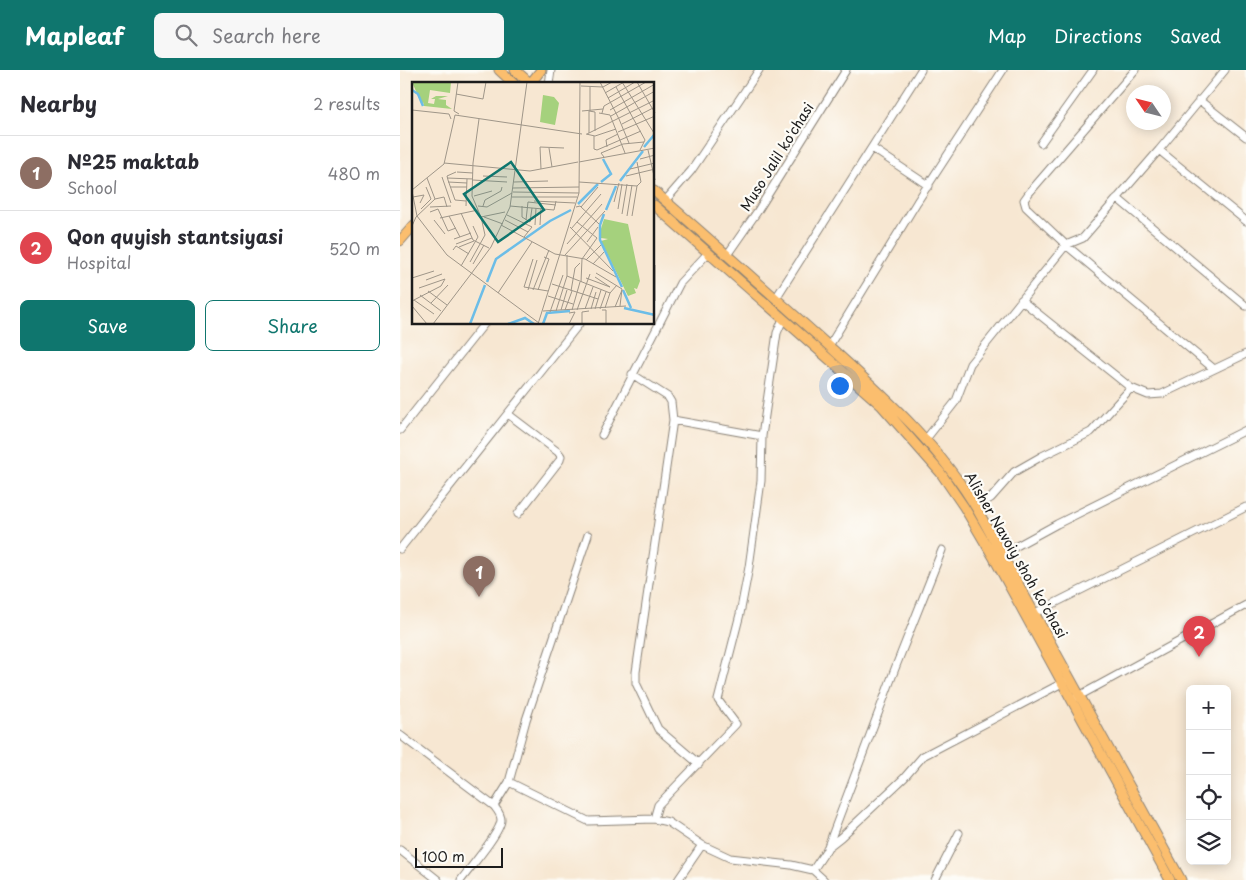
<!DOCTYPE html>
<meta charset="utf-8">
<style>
body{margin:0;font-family:"Playpen Sans",sans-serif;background:#f7f7f7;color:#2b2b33}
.controls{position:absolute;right:15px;bottom:15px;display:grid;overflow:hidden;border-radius:8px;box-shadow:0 2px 12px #0003}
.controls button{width:45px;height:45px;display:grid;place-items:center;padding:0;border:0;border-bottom:1px solid #e1e1e2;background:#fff;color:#2b2b33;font:25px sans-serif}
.compass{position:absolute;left:726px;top:15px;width:45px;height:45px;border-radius:50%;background:#fff;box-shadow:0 2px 12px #0003;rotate:305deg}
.scale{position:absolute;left:15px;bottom:12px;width:88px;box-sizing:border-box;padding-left:5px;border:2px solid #1c1c1c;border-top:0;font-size:14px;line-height:18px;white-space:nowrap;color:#1c1c1c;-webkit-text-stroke:4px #fdfcf7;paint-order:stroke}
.you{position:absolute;left:439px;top:315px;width:18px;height:18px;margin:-12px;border:4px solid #fff;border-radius:50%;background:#1a73e8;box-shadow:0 0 0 8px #1a73e833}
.badge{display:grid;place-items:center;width:32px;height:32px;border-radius:50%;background:#0f766e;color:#fff;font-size:16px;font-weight:700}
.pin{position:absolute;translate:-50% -41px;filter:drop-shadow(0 1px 2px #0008)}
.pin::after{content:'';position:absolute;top:26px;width:18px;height:15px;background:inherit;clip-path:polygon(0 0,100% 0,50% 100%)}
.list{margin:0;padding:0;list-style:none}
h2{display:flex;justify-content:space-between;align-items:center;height:65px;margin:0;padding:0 20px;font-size:21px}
h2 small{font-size:16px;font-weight:400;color:#7c7c81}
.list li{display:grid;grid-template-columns:32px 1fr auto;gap:15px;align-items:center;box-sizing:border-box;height:75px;padding:0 20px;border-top:1px solid #e1e1e2}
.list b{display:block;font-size:19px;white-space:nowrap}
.list p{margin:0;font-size:16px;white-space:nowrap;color:#7c7c81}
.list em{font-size:16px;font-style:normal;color:#7c7c81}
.actions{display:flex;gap:10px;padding:15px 20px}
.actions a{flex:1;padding:11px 0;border:1px solid #0f766e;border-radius:8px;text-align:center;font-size:18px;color:#0f766e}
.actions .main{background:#0f766e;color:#fff}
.icon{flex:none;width:28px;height:28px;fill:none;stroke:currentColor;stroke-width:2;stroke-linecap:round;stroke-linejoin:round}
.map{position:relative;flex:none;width:846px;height:810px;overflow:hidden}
header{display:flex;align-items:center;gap:30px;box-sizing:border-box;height:70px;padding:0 25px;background:#0f766e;color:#fff}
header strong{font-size:24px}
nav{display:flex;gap:28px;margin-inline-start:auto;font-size:18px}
.search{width:350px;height:45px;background:#f7f7f7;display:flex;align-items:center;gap:12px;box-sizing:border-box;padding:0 18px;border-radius:8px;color:#7c7c81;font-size:19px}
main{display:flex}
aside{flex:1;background:#fff}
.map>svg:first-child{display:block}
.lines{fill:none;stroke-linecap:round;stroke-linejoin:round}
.minor-casing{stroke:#8a8277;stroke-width:9}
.major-casing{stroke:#8a8277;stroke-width:11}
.minor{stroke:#fff;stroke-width:7}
.major{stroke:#fbbe6e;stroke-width:9}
.labels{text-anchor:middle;stroke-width:4.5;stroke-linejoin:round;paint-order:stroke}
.street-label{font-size:14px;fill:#1c1c1c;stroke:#fdfcf7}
.inset-river{fill:none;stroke:#6cbde7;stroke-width:2.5}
.inset-road{fill:none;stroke:#9f9689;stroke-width:1}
.view{fill:#0f766e;fill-opacity:0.15;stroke:#0f766e;stroke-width:2.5}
.inset-edge{fill:none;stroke:#1c1c1c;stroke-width:2.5}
</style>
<header>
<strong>Mapleaf</strong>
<div class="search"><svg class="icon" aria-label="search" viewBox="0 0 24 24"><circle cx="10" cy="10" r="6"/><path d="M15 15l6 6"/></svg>Search here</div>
<nav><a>Map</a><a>Directions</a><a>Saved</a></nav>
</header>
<main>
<aside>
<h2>Nearby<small>2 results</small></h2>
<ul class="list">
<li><span class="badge" style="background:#8d6e63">1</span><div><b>№25 maktab</b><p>School</p></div><em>480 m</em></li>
<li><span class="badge" style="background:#e0444e">2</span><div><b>Qon quyish stantsiyasi</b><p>Hospital</p></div><em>520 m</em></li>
</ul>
<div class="actions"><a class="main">Save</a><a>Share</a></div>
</aside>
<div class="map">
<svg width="846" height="810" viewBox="0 0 846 810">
<rect width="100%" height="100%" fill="#fdfcf7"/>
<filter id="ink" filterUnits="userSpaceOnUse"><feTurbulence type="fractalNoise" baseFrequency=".02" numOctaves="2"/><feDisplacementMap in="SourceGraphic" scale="10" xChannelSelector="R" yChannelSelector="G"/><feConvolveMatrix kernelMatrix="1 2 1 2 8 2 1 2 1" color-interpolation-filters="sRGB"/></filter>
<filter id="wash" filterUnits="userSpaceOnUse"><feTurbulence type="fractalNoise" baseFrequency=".0096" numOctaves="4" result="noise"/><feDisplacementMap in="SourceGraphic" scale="20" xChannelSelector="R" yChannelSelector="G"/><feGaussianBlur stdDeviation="1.12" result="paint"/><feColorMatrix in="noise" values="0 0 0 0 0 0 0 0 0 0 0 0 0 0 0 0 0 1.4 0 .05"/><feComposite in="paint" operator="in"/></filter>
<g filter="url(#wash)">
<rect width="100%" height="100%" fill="#f7e7d2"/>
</g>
<g filter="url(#ink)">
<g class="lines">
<g class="minor-casing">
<path id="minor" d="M735 0 629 123 624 130 626 137 666 175 814 299
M149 14 151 0
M799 30 846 67
M641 73 693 0
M472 78 529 116
M759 80 846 151
M717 128 846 236
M265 131 291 101 359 0
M327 185 357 142 446 0
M376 228 521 0
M621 230 731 318 748 325 762 324 846 284
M429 276 517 132 603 0
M232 304 268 327 271 332 273 350 236 602V613L258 659 299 694
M108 344 158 382 161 386 160 390 118 444
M273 350 362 366
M0 360 84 254
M202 365 280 213 308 183
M526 369 556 331 570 294 666 175 683 168 759 80 825 0
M576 437 591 428 614 402 642 386 691 362 731 318
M0 479 179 254
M602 484 657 454 846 360
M635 543 846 437
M677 627 846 535
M0 665 94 736 109 712 126 650 188 465
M109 712 188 751 254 749 268 752 302 775 330 788 391 795 413 800 427 779 496 596 542 480
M254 749 258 735 336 654 318 630 340 544 349 497 361 411 362 366 377 263 383 249
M427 778 441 767 504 708 523 686 666 611
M0 780 38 810
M413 800 424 810
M61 810C69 799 101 762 101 750 101 744 97 740 94 736
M278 810 302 775
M535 810 559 763"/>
</g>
<g class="major-casing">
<path id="major" d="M99 0 114 14
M115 0 131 14
M130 14 141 0
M254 121C313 172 371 224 429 276 485 327 540 376 578 441L781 810
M254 135 481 335 540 402 564 437 594 488 770 810
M0 171 14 155"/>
</g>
<use href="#minor" class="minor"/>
<use href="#major" class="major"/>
</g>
</g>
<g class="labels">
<g class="street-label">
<text transform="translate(377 87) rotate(-58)" y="5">Muso Jalil ko'chasi</text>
<text transform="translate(616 485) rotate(60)" y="5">Alisher Navoiy shoh ko'chasi</text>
</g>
</g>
<g transform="translate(12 12)">
<rect width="242" height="242" fill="#f7e7d2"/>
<path d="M0 0H39L38 11 18 8 16 21 22 22 23 17H19L24 14H36L26 17 34 18V23L40 27 12 24 11 20 10 23ZM131 13 142 15 147 21 143 43 128 40ZM192 137 216 142 228 199 225 207 222 206 224 211 216 214 189 159 196 157 189 156 188 150Z" fill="#a5d17d"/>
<path class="inset-river" d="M0 8 6 12 11 24M232 65 242 53M208 99 231 69M189 100 199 92 191 77M166 122 186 102M194 128 204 104M192 132 188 143V158L210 205M75 200 84 177 138 139 159 128M211 208 219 226M212 226 243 233M58 242 73 203M96 242 113 236 122 242M131 242 135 231 158 229"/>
<path class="inset-road" d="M46 0 42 29 47 32M188 0 207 37M210 0 242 51M225 0 243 31M169 4 191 5 200 0M178 4V29M204 5 233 58 228 68M193 11 212 0M44 12 71 17 74 0M196 16 223 0M0 28 37 32 39 37M198 28 243 2M170 29 191 27M187 31 198 33 213 71M190 31 192 24 234 0M199 34 243 9M67 37 61 81 60 114 69 135 93 130M207 37 217 61M210 42 243 25M206 50 243 34M177 51V29L183 30V49M174 52 183 54 204 47M175 52 243 18M182 54V67L185 68 229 49M195 65 194 58 206 52M137 66 140 85M236 68 243 98M192 75 189 71 211 62 232 60M228 77 243 73M167 80 243 66M32 81 118 89 166 80M129 87 128 65 152 66M218 87 243 81M44 90 35 94 36 98 43 118 54 119M45 90 61 91M71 94 95 95M214 94 243 87M30 95 39 121M35 96 61 97M61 98 95 100M36 100 55 101M102 100 136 99M167 100 225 104M225 104 229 100 225 80M38 105H55M101 106 167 105M0 108 32 82 43 33 170 52M0 109 5 134 35 173 127 241M101 110 167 111M62 114 80 109M1 115 12 113 8 121M100 115H165M23 117 32 115 35 125M122 119 163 121M202 120 207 101M54 124 55 97M66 124 75 125 100 111M71 124 73 118 89 109 90 105M98 124 142 128 144 119M110 124V135L118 140 120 126M18 125 39 124M164 125 168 124 187 142M169 125 186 105M9 127 19 117 14 105M206 127 210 102M18 130 26 127 36 149 44 146M49 131 61 158 77 166M210 132 215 102M95 133 120 145 112 155M37 134 48 155M215 134 220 103M220 134 225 104M72 135 91 142M28 136 66 128M22 138 33 152M93 138 116 150M114 138 116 120 144 123M165 140 185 156 170 177 169 200M89 143 143 172 173 177 204 195M123 143 124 126M128 143 129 126M0 144 4 135 23 117 15 96M158 145 201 189M159 147 189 112M42 157 59 151M175 160 186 145M44 162 60 156M155 162 190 122M47 165 62 159M41 168 44 164 57 172M153 173 193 129M121 177 112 205 136 209M174 178 189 163M58 180 73 153 69 135M61 182 72 163M181 182 192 170M243 183V219M49 184 66 155 61 144M184 191 210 207 208 224M59 192 79 165 98 125 115 0M155 194 198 211 205 203M0 196 22 189M174 196 198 205 183 195M14 198 30 192M140 202 186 217M7 206 33 197M116 208 125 178M121 208 137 168M126 208 137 177 132 175M16 209 35 223M159 209 163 186 168 181M86 211 120 160M8 213 29 229M136 214 161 222M2 218 22 232M0 219 29 204 33 197M19 221 36 203M0 224 15 242M203 225 210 208M193 226 198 211M173 227 181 205M179 227 184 210M183 227 189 208M188 227 194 210M149 228 155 208M153 228 160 209M160 228 168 200M165 228 178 192M190 228H194V242M131 229 214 224M144 229 155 194V173M138 230 151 193M157 231 163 230 157 242M21 242 59 192M126 242 167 111 168 0M170 242V230L177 229"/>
<path class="view" d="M99 80 132 128 86 160 52 112Z"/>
<rect width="242" height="242" class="inset-edge"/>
</g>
</svg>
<div class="controls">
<button>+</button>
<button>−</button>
<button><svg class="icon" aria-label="locate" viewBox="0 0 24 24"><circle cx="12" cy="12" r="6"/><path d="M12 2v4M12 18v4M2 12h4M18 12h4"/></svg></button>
<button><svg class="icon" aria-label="layers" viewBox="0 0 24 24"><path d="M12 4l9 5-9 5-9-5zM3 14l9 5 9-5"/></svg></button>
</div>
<svg class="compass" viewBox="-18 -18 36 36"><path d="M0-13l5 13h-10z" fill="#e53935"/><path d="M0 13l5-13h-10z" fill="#7c7c81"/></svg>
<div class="scale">100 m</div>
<div class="you"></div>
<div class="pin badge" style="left:79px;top:527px;background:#8d6e63">1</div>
<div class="pin badge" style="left:799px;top:587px;background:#e0444e">2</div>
</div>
</main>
